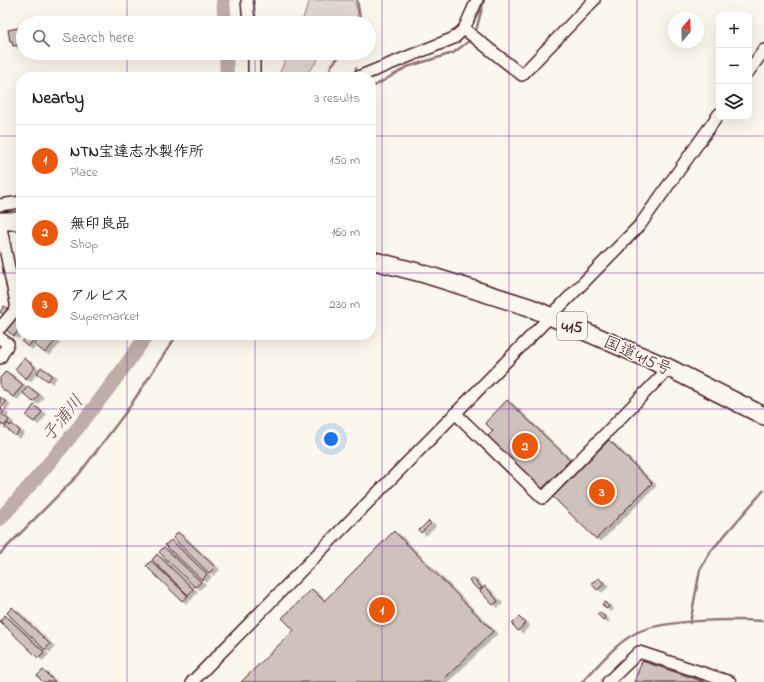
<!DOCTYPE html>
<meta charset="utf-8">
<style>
body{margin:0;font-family:"Indie Flower","Klee One",sans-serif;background:#f6f6f6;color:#222}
.controls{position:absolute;right:12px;top:12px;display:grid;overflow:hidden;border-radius:8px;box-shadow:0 4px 16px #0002}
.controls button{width:36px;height:36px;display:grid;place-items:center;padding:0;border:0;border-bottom:1px solid #e0e0e0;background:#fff;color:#222;font:20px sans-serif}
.compass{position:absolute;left:668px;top:12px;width:36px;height:36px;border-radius:50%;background:#fff;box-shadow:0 4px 16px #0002;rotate:19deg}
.you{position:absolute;left:331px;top:439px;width:14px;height:14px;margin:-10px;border:3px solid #fff;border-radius:50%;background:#1a73e8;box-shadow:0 0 0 6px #1a73e833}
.badge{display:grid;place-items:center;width:26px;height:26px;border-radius:50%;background:#ea580c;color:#fff;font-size:13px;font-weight:700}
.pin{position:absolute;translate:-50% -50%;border:2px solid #fff;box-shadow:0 1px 4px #0006}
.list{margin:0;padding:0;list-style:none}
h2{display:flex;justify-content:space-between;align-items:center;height:52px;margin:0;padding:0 16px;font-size:17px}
h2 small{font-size:13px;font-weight:400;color:#767676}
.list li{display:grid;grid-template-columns:26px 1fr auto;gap:12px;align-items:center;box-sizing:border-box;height:72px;padding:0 16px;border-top:1px solid #e0e0e0}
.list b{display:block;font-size:15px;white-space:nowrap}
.list p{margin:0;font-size:13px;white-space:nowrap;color:#767676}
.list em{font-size:13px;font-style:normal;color:#767676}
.icon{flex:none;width:22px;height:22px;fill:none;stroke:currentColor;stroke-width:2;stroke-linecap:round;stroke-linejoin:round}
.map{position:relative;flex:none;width:764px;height:682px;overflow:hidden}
.search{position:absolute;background:#fff;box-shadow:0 4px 16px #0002;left:16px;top:16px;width:360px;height:44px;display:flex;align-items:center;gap:10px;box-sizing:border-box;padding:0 14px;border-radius:22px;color:#767676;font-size:15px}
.panel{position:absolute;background:#fff;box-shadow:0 4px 16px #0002;left:16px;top:72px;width:360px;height:268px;border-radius:16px}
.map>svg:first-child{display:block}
.green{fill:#e2d7d0;stroke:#967b7e}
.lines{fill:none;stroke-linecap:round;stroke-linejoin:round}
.stream{stroke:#907477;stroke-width:2.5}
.river{stroke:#bfadaa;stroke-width:14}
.building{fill:#cfc2bc;stroke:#4a1f2b;filter:url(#shadow)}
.minor-casing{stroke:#4a1f2b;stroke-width:14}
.highway-casing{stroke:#4a1f2b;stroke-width:20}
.minor{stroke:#fbf7ec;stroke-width:11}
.highway{stroke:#fbf7ec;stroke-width:17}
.grid{fill:none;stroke:#7b2cbf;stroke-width:1;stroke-opacity:0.55}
.labels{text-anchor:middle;stroke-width:3;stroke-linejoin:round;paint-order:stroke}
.shield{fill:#fbf7ec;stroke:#7f6065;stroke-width:1}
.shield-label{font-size:16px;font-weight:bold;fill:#4a1f2b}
.street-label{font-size:17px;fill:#4a1f2b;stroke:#fbf7ec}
.water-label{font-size:18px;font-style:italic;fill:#6d4a51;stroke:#fbf7ec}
</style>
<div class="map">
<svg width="764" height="682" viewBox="0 0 764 682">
<defs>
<filter id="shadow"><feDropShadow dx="4.5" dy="2.5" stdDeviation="0" flood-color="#0004"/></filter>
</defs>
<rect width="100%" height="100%" fill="#fbf7ec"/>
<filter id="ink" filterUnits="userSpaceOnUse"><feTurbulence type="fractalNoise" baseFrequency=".025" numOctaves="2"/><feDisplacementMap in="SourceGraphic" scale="8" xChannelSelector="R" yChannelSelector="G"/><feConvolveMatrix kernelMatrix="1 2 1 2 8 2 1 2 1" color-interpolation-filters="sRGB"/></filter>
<g filter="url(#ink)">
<path class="green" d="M310 0H354L358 12 356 23H301Z
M288 53H321L315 64 304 77H278Z"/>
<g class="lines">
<path class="stream" d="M357 0 360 18 358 23
M476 31 484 0
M355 75 356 68
M329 77 331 66 342 53
M371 88 407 67 453 53 469 41
M0 554 79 474 126 412 177 335
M690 623 700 570 711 551 764 490
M582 682C598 666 614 645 634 634 660 619 733 619 764 621"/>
<path class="river" d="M223 0 225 23
M226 53 227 77
M0 519C53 461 102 400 147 335"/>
</g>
<path class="building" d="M23 27V44L13 46 12 41H10L8 30Z
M4 306 10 310 5 316 0 312Z
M16 317 21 321V327L14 336 6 330Z
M27 335 34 339 28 347 22 342Z
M41 335H48L55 341 45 353 34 344Z
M24 358 35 367 26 379 15 369Z
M41 367 52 375 48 381 37 373Z
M6 371 23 385 13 397 0 387V378Z
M28 386 39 395 33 402 23 393Z
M0 397 6 402 1 408 0 407Z
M507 400 570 460 542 489 487 437 493 431 485 423Z
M34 405 42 412 34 422 26 416Z
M0 408 4 412 2 414 9 420 4 426 2 424 0 427Z
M8 423 10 426 12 424 20 431 15 436 5 427Z
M609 440 652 483 596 539 553 497Z
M429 521 431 524 421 533 419 530Z
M394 531 493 631 441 682H241L294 630 282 618 312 589 324 601Z
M178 532 215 567 209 573 173 538Z
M171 540 207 574 202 580 165 545Z
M164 547 201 582 195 587 159 552Z
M157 554 193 589 188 595 152 560Z
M151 561 188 596 182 601 146 566Z
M472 577 482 588 478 590 469 580Z
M599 578 604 584 597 590 591 583Z
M485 586 498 601 493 605 480 591Z
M605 602 609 607 606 609 602 604Z
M12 607 50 644 45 650 7 613Z
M600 612 605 618 603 620 597 614Z
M5 615 44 652 38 658 0 621Z
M519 617 525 623 518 631 512 624Z
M642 661 705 682H634Z
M43 670 55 682H43L37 676Z"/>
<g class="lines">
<g class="minor-casing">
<path id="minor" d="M247 0 249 23
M464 29 522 75 594 0
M254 53V77
M749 71 764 50
M358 77 454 38 464 29 477 0
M0 205 21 202
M0 223 17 308
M0 328 21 303
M0 338 8 344 0 358
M455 413 543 498 669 368
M192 682 640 225 719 114
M608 682 639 652 730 682"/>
</g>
<g class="highway-casing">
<path id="highway" d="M0 221H21
M371 260 421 273 529 307 669 368 764 416"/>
</g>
<use href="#minor" class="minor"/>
<use href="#highway" class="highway"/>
</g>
</g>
<path class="grid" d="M127 0V23M255 0V23M382 0V682M509 0V682M637 0V682M127 53V77M255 53V77M0 136H21M371 136H764M0 273H21M371 273H764M127 335V682M255 335V682M0 409H764M0 546H764"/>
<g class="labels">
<rect class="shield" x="557" y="312" width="30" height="28" rx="3"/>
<g class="shield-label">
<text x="572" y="332">415</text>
</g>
<g class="street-label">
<text transform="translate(638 355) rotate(24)" y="6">国道415号</text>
</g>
<g class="water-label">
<text transform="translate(62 418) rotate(-51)" y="6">子浦川</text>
</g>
</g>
</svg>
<div class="controls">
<button>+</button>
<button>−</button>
<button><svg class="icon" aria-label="layers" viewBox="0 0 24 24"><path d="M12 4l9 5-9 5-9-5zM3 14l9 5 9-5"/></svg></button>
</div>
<svg class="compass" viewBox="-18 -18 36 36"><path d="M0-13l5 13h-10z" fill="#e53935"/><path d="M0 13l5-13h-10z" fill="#767676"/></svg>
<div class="you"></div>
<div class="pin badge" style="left:382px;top:610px">1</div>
<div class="pin badge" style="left:525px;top:446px">2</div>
<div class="pin badge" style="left:602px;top:492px">3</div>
<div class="search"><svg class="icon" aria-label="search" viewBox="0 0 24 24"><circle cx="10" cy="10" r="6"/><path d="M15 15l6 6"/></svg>Search here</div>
<section class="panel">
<h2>Nearby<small>3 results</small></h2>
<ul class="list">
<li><span class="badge">1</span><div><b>NTN宝達志水製作所</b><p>Place</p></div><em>150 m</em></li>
<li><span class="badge">2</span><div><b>無印良品</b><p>Shop</p></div><em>160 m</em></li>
<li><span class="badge">3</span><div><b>アルビス</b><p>Supermarket</p></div><em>230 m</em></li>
</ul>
</section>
</div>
